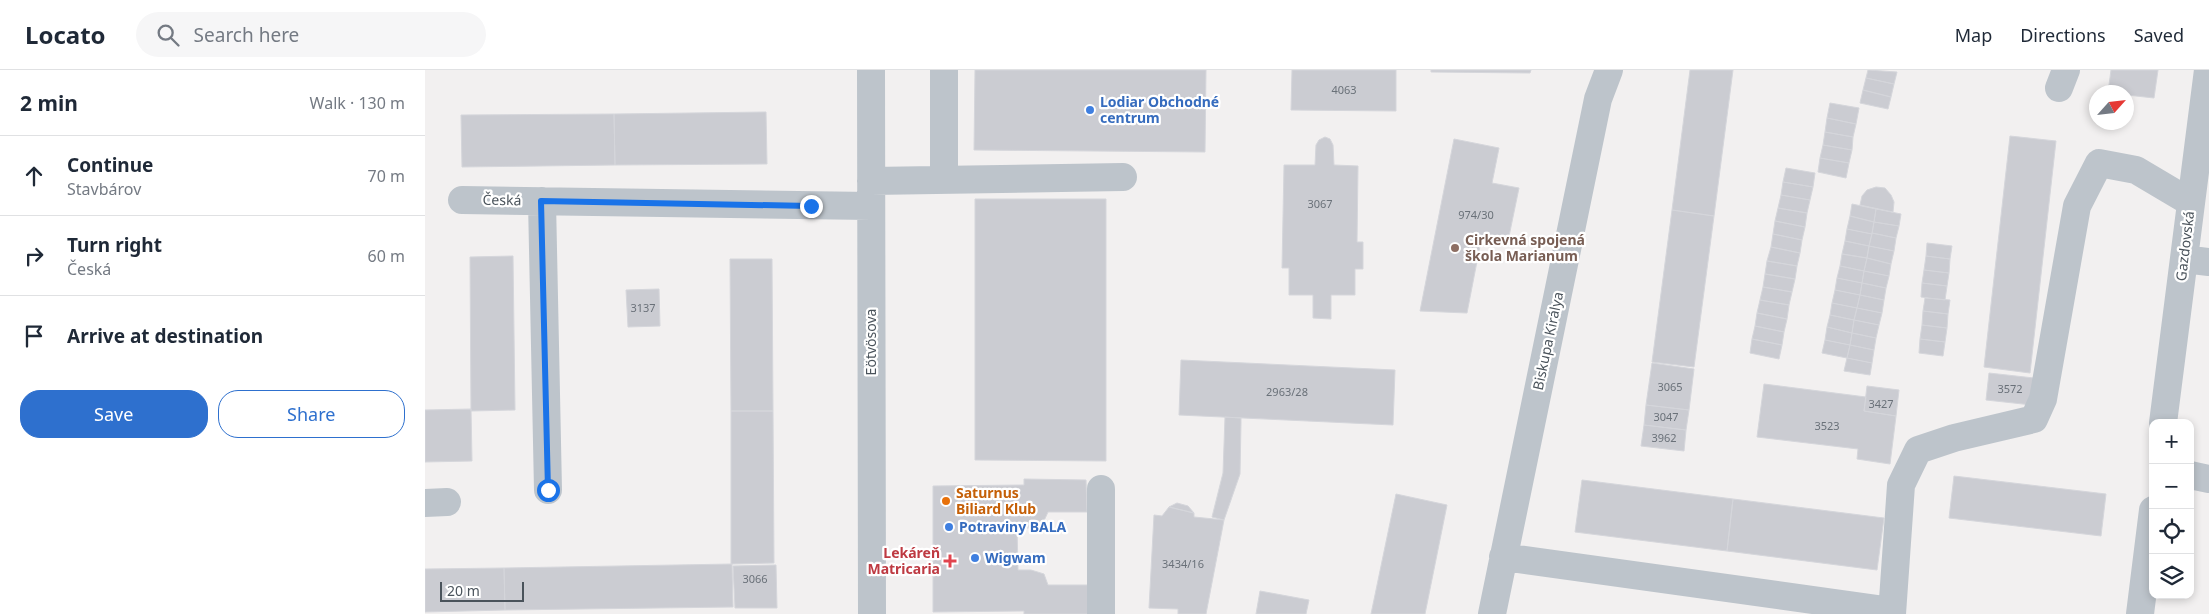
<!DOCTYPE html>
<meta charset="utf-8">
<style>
body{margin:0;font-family:"Noto Sans",sans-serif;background:#f6f6f7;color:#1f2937}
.controls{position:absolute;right:15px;bottom:15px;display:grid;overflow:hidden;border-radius:10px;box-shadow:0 2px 8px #0003}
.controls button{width:45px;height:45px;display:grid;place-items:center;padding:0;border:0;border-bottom:1px solid #e0e1e3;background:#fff;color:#1f2937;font:25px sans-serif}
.compass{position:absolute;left:1664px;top:15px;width:45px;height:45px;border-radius:50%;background:#fff;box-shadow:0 2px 8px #0003;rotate:63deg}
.scale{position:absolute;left:15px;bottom:12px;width:84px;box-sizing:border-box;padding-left:5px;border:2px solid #4a535b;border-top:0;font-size:14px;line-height:18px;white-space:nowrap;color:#4a535b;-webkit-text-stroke:4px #fff;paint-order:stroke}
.stop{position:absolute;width:15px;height:15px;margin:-11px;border:4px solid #1a73e8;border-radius:50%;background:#fff}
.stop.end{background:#1a73e8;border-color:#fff;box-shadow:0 1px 5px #0008}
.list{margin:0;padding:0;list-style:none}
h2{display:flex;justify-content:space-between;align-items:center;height:65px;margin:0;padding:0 20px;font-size:21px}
h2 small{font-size:16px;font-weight:400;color:#747a83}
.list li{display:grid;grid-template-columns:32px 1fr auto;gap:15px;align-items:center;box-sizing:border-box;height:80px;padding:0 20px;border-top:1px solid #e0e1e3}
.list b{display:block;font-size:19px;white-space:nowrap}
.list p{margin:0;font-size:16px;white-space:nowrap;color:#747a83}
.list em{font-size:16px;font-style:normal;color:#747a83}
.actions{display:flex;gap:10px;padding:15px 20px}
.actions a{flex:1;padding:11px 0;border:1px solid #2e70ce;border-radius:20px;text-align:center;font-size:18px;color:#2e70ce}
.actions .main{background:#2e70ce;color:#fff}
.icon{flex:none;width:28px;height:28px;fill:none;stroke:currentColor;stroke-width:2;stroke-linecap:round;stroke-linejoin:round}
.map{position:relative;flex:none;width:1784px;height:544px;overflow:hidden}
header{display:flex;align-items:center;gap:30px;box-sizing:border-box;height:70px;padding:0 25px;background:#fff;border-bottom:1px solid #e0e1e3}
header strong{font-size:24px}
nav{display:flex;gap:28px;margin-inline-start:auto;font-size:18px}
.search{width:350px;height:45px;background:#f6f6f7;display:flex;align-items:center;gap:12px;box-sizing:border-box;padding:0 18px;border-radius:28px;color:#747a83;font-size:19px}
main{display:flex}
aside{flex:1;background:#fff}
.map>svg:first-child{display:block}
.building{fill:#cbccd2;stroke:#d5d6db}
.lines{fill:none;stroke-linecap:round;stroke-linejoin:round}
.minor{stroke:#bdc4cb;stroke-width:28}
.route{stroke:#1a73e8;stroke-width:6}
.shop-dot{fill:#3f7fe0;stroke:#fff;stroke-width:2}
.education-dot{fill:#8d6e63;stroke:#fff;stroke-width:2}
.food-dot{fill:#e8710a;stroke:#fff;stroke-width:2}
.health-dot{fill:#e0444e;stroke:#fff;stroke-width:2}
.labels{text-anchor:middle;stroke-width:4.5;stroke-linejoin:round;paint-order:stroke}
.number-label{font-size:11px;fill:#6a7179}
.shop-label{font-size:14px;font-weight:bold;fill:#366cbe;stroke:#fff;text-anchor:start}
.street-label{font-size:14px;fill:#4a535b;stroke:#fff}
.education-label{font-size:14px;font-weight:bold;fill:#785e54;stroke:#fff;text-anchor:start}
.food-label{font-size:14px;font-weight:bold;fill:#c56008;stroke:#fff;text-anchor:start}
.health-label{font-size:14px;font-weight:bold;fill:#be3a42;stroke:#fff;text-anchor:end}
</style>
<header>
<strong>Locato</strong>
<div class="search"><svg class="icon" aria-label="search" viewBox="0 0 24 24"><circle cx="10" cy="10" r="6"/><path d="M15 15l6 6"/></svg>Search here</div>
<nav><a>Map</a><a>Directions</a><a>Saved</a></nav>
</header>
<main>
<aside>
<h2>2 min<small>Walk · 130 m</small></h2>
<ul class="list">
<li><svg class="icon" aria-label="ahead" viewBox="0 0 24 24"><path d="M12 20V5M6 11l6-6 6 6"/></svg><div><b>Continue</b><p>Stavbárov</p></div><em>70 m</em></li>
<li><svg class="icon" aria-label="right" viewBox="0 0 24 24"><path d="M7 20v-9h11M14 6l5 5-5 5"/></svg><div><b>Turn right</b><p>Česká</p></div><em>60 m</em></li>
<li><svg class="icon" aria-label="arrive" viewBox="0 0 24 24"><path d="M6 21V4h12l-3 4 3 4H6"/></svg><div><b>Arrive at destination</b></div></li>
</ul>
<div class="actions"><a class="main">Save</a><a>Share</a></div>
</aside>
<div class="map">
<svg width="1784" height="544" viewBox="0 0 1784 544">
<rect width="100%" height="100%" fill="#f2f0f0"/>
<path class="building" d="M550 0H781L780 82 549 80Z
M867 0H971V41L866 40Z
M1006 0H1106L1105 3 1006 2Z
M1265 0H1308L1289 146 1247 140Z
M1443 0 1472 2 1469 14 1441 8Z
M1686 0H1733L1729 28 1702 25V22H1683Z
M1441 8 1469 14 1466 27 1438 20Z
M1438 20 1466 27 1463 39 1435 33Z
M1405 33 1434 38 1431 54 1402 48Z
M341 42 342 94 190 95 189 44Z
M189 44 190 95 37 97 36 45Z
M1402 48 1431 54 1428 67 1400 62Z
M1400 62 1428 67 1427 80 1398 75Z
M1585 66 1631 71 1605 303 1559 297Z
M900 67 905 69 908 75 909 95 933 96 932 172H938V199H930V225H906V249L888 248V225H864V198H857L859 95H890L891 75 894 70Z
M1029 69 1074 78 1067 113 1094 118 1082 176 1056 171 1042 243 995 241Z
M1398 75 1427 80 1424 93 1395 88Z
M1395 88 1424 93 1421 108 1393 102Z
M1361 98 1390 103 1388 117 1358 112Z
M1358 112 1388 117 1385 130 1356 125Z
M1451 117 1460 118 1466 125 1469 132 1468 142 1435 135 1437 126 1442 120Z
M1356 125 1385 130 1382 143 1353 138Z
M550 129H681V391L550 390Z
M1427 134 1451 139 1449 152 1425 146Z
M1353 138 1382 143 1380 157 1350 151Z
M1451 139 1476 144 1474 156 1449 152Z
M1247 140 1289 146 1269 297 1227 292Z
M1425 146 1449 152 1447 164 1422 159Z
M1350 151 1380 157 1377 170 1348 164Z
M1449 152 1474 156 1471 168 1447 163Z
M1422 159 1447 164 1444 176 1420 171Z
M1447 163 1471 168 1469 181 1444 176Z
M1348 164 1377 170 1375 183 1346 177Z
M1420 171 1444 176 1442 188 1417 184Z
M1502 173 1527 176 1525 189 1501 186Z
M1444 176 1469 181 1466 194 1442 188Z
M1346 177 1375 183 1372 196 1342 191Z
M1417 184 1442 188 1439 201 1415 196Z
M88 186 90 340 46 341 45 187Z
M1501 186 1525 189 1524 203 1499 200Z
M1442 188 1466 194 1464 206 1439 201Z
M305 189H347L348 341H306Z
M1342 191 1372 196 1370 209 1340 204Z
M1415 196 1439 201 1437 213 1412 208Z
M1499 200 1524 203 1522 216 1497 213Z
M1439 201 1464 206 1461 218 1437 213Z
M1340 204 1370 209 1367 222 1338 217Z
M1412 208 1437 213 1435 225 1410 220Z
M1437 213 1461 218 1459 230 1435 225Z
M1497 213 1522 216 1520 230 1496 227Z
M1338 217 1367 222 1364 235 1335 230Z
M234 219 235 256 203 257 201 220Z
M1410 220 1435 225 1432 238 1407 233Z
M1435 225 1459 230 1457 243 1432 238Z
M1500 228 1525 230 1523 244 1498 241Z
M1335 230 1364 235 1362 249 1332 243Z
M1407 233 1432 238 1429 250 1405 245Z
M1432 238 1457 243 1454 255 1429 250Z
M1498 241 1523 244 1522 258 1497 255Z
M1332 243 1362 249 1359 262 1330 256Z
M1405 245 1429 250 1427 263 1402 257Z
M1429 250 1454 255 1451 268 1427 263Z
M1497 255 1522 258 1520 272 1495 269Z
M1330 256 1359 262 1357 275 1327 269Z
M1402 257 1427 263 1425 275 1400 270Z
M1427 263 1451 268 1449 280 1425 275Z
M1327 269 1357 275 1354 289 1325 283Z
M1495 269 1520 272 1518 286 1494 283Z
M1400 270 1425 275 1422 288 1397 283Z
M1425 275 1449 280 1447 293 1422 288Z
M1422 288 1447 293 1445 305 1419 301Z
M756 290 970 300 968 355 754 345Z
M1227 293 1269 299 1264 340 1221 335Z
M1564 303 1609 308 1607 335 1561 330Z
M1339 314 1441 327 1439 341 1471 346 1465 394 1432 389 1433 379 1332 367Z
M1442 316 1474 320 1471 346 1439 341Z
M1221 335 1264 340 1261 360 1219 355Z
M46 339 47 391 0 392V340Z
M306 341H348L349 493 306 494Z
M800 347 816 348V352L815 404 799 450 787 447 798 403Z
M1219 355 1261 360 1259 381 1216 376Z
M1529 406 1681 424 1676 466 1524 448Z
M599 409 661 410 662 442H623L618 453 606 458H592L593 500H606L619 504 623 515H664V544H599V541L508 542V416L599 415Z
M1157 410 1308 429 1302 481 1150 462Z
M971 424 1022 435 1000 544H946Z
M1308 429 1459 448 1452 500 1302 481Z
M752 433 763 436 769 443 744 437Z
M744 437 769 443V447L799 450 781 544H753V539L724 538 729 445 737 446Z
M307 494 308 537 80 540 79 498Z
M351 495 352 538H310L308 496Z
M79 498 80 540 0 542V499Z
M835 521 884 530 881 544H831Z"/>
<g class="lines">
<path class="minor" d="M446 0 447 544
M1634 18 1641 0
M519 109V0
M446 111 698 107
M37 130 446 136
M117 131 123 420
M1759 189 1784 192
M1738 353 1783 0
M1765 405 1784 409
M676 419V544
M0 433 22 432
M1078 487 1467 541
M1067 544 1173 29 1184 0
M1467 544 1476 415 1493 380 1529 368 1609 349 1618 329 1652 136 1674 93 1711 100 1765 132
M1715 544 1728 440"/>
</g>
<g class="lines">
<path class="route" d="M123 420 116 131 386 136"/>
</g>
<g class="shop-dot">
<circle cx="665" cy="40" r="5"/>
<circle cx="524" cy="457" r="5"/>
<circle cx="550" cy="488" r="5"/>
</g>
<circle class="education-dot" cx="1030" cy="178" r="5"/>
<circle class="food-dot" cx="521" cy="431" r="5"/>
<path class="health-dot" d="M522.5 483.5h5v5h5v5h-5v5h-5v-5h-5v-5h5z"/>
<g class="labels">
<g class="number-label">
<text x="919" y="24">4063</text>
<text x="895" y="138">3067</text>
<text x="1051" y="149">974/30</text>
<text x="218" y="242">3137</text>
<text x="1245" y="321">3065</text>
<text x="1585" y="323">3572</text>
<text x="862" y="326">2963/28</text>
<text x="1456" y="338">3427</text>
<text x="1241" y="351">3047</text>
<text x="1402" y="360">3523</text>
<text x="1239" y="372">3962</text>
<text x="758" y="498">3434/16</text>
<text x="330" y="513">3066</text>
</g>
<g class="shop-label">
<text x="675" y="37">Lodiar Obchodné<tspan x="675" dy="16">centrum</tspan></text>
<text x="534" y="462">Potraviny BALA</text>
<text x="560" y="493">Wigwam</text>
</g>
<g class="street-label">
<text transform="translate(77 130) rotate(1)" y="5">Česká</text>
<text transform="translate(1760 176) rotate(-83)" y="5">Gazdovská</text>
<text transform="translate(1123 271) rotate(-78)" y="5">Biskupa Királya</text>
<text transform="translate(446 272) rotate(-90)" y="5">Eötvösova</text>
</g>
<g class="education-label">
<text x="1040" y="175">Cirkevná spojená<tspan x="1040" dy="16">škola Marianum</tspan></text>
</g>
<g class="food-label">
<text x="531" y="428">Saturnus<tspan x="531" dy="16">Biliard Klub</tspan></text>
</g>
<g class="health-label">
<text x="515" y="488">Lekáreň<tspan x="515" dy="16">Matricaria</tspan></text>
</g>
</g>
</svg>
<div class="controls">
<button>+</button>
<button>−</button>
<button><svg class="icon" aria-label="locate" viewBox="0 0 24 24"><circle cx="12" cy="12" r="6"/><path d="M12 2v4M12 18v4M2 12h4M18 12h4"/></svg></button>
<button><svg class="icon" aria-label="layers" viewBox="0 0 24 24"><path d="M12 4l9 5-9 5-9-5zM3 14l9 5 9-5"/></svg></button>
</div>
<svg class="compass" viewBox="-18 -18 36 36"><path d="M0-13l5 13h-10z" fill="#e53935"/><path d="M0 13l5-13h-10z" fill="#747a83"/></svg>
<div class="scale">20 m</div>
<div class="stop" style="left:123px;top:420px"></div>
<div class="stop end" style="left:386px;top:136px"></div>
</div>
</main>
